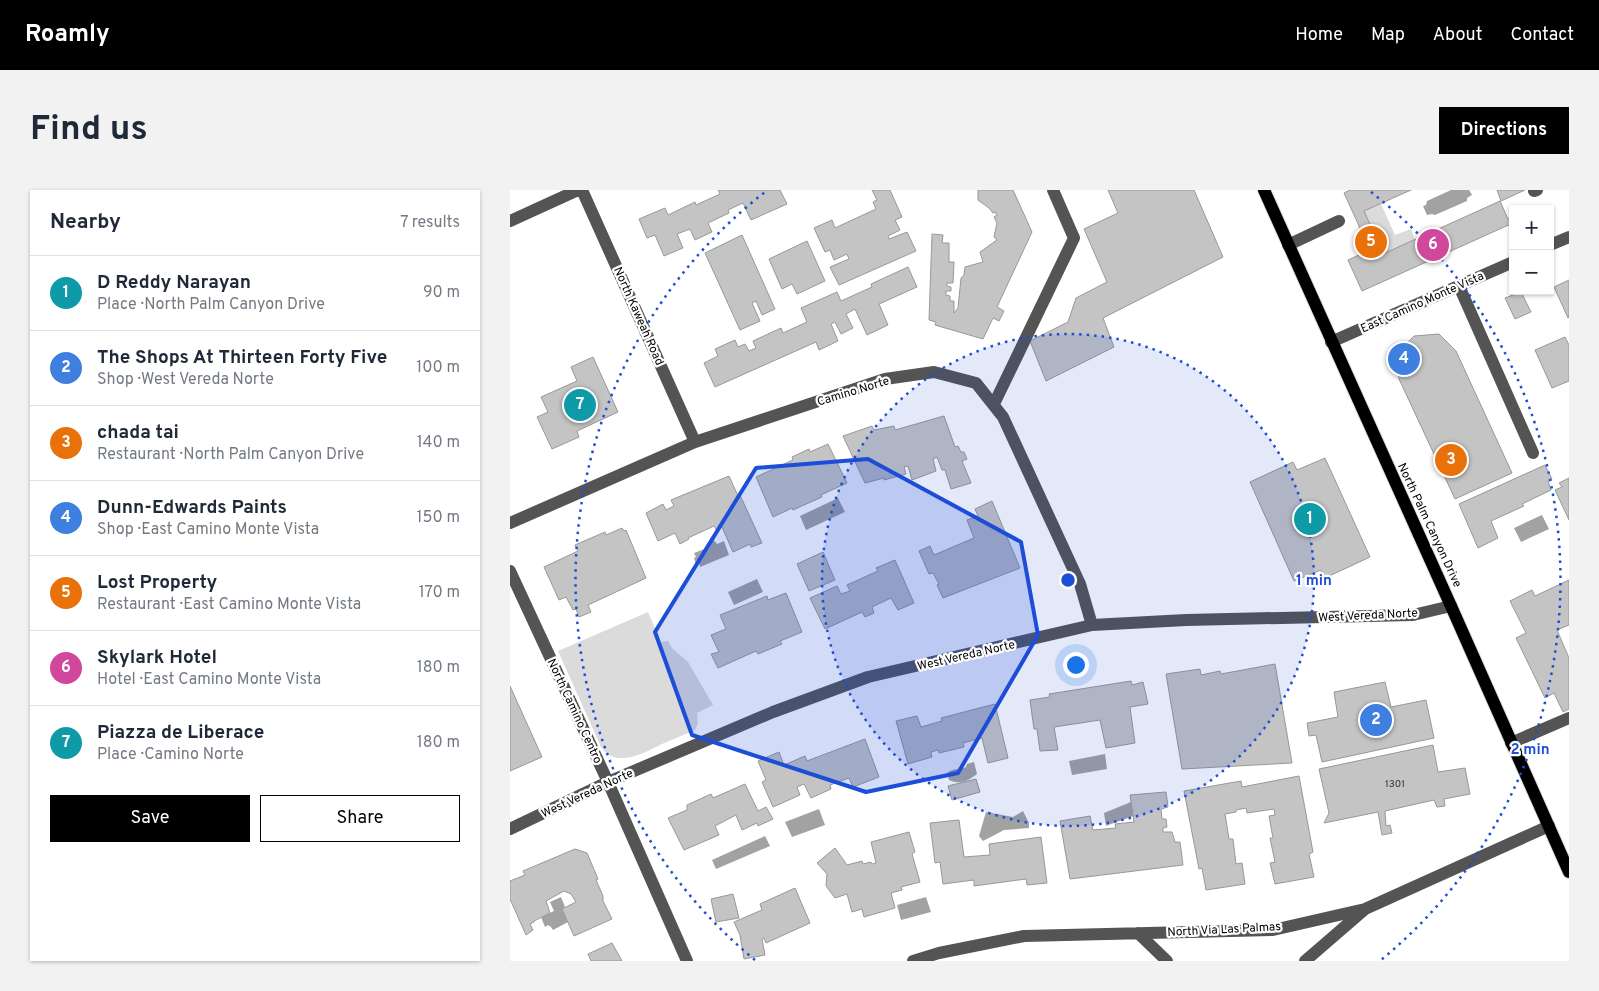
<!DOCTYPE html>
<meta charset="utf-8">
<style>
body{margin:0;font-family:Overpass,sans-serif;background:#f2f2f3;color:#1f2937}
.controls{position:absolute;right:15px;top:15px;display:grid;overflow:hidden;border-radius:0px;box-shadow:0 1px 4px #0004}
.controls button{width:45px;height:45px;display:grid;place-items:center;padding:0;border:0;border-bottom:1px solid #e0e1e3;background:#fff;color:#1f2937;font:25px sans-serif}
.you{position:absolute;left:565px;top:474px;width:18px;height:18px;margin:-12px;border:4px solid #fff;border-radius:50%;background:#1a73e8;box-shadow:0 0 0 8px #1a73e833}
.badge{display:grid;place-items:center;width:32px;height:32px;border-radius:50%;background:#000;color:#fff;font-size:16px;font-weight:700}
.pin{position:absolute;translate:-50% -50%;border:2px solid #fff;box-shadow:0 1px 5px #0006}
.list{margin:0;padding:0;list-style:none}
h2{display:flex;justify-content:space-between;align-items:center;height:65px;margin:0;padding:0 20px;font-size:21px}
h2 small{font-size:16px;font-weight:400;color:#747a83}
.list li{display:grid;grid-template-columns:32px 1fr auto;gap:15px;align-items:center;box-sizing:border-box;height:75px;padding:0 20px;border-top:1px solid #e0e1e3}
.list b{display:block;font-size:19px;white-space:nowrap}
.list p{margin:0;font-size:16px;white-space:nowrap;color:#747a83}
.list em{font-size:16px;font-style:normal;color:#747a83}
.actions{display:flex;gap:10px;padding:15px 20px}
.actions a{flex:1;padding:11px 0;border:1px solid #000;border-radius:0px;text-align:center;font-size:18px;color:#000}
.actions .main{background:#000;color:#fff}
.map{position:relative;flex:none;width:1059px;height:771px;overflow:hidden;border-radius:0px}
header{display:flex;align-items:center;gap:30px;box-sizing:border-box;height:70px;padding:0 25px;background:#000;color:#fff}
header strong{font-size:24px}
nav{display:flex;gap:28px;margin-inline-start:auto;font-size:18px}
.intro{display:flex;align-items:center;justify-content:space-between;box-sizing:border-box;height:120px;padding:0 30px}
h1{margin:0;font-size:35px}
.button{padding:12px 22px;border-radius:0px;background:#000;color:#fff;font-size:18px;font-weight:700}
main{display:flex;gap:30px;padding:0 30px}
aside{flex:1;background:#fff;border-radius:0px;box-shadow:0 1px 4px #0004}
.map>svg:first-child{display:block}
.green{fill:#dbdbdb}
.water{fill:#a2a2a2}
.building{fill:#c4c4c4;stroke:#989898}
.lines{fill:none;stroke-linecap:round;stroke-linejoin:round}
.major-casing{stroke:#dbdbdb;stroke-width:14}
.minor{stroke:#545454;stroke-width:12}
.major{stroke:#000;stroke-width:12}
.marked{fill:#1d4ed8;fill-opacity:0.2;stroke:#1d4ed8;stroke-width:4;stroke-linejoin:round}
.ring{fill:none;stroke:#1d4ed8;stroke-width:2.5;stroke-dasharray:2.5 5}
.labels{text-anchor:middle;stroke-width:4.5;stroke-linejoin:round;paint-order:stroke}
.number-label{font-size:10px;fill:#313131}
.street-label{font-size:12px;fill:#000;stroke:#fff}
.centre{fill:#1d4ed8;stroke:#fff;stroke-width:2.5}
.ring-label{font-size:15px;text-anchor:middle;font-weight:bold;fill:#1d4ed8;stroke:#fff;stroke-width:4.5;stroke-linejoin:round;paint-order:stroke}
</style>
<header>
<strong>Roamly</strong>
<nav><a>Home</a><a>Map</a><a>About</a><a>Contact</a></nav>
</header>
<div class="intro"><h1>Find us</h1><a class="button">Directions</a></div>
<main>
<aside>
<h2>Nearby<small>7 results</small></h2>
<ul class="list">
<li><span class="badge" style="background:#0f9aa8">1</span><div><b>D Reddy Narayan</b><p>Place · North Palm Canyon Drive</p></div><em>90 m</em></li>
<li><span class="badge" style="background:#3f7fe0">2</span><div><b>The Shops At Thirteen Forty Five</b><p>Shop · West Vereda Norte</p></div><em>100 m</em></li>
<li><span class="badge" style="background:#e8710a">3</span><div><b>chada tai</b><p>Restaurant · North Palm Canyon Drive</p></div><em>140 m</em></li>
<li><span class="badge" style="background:#3f7fe0">4</span><div><b>Dunn-Edwards Paints</b><p>Shop · East Camino Monte Vista</p></div><em>150 m</em></li>
<li><span class="badge" style="background:#e8710a">5</span><div><b>Lost Property</b><p>Restaurant · East Camino Monte Vista</p></div><em>170 m</em></li>
<li><span class="badge" style="background:#d1479c">6</span><div><b>Skylark Hotel</b><p>Hotel · East Camino Monte Vista</p></div><em>180 m</em></li>
<li><span class="badge" style="background:#0f9aa8">7</span><div><b>Piazza de Liberace</b><p>Place · Camino Norte</p></div><em>180 m</em></li>
</ul>
<div class="actions"><a class="main">Save</a><a>Share</a></div>
</aside>
<div class="map">
<svg width="1059" height="771" viewBox="0 0 1059 771">
<rect width="100%" height="100%" fill="#fff"/>
<path class="green" d="M871 14 885 45 901 39 905 50 873 64 854 21Z
M138 422 151 452 158 451 162 458 178 472 203 515 187 523 188 533 185 540C174 545 163 549 152 554 134 563 106 579 91 557L48 461Z"/>
<path class="water" d="M941 0H959L962 5 957 8V11L925 25 922 24 917 25 913 16 916 15 917 11Z
M328 308 335 322 296 340 290 326Z
M1032 325 1039 339 1011 352 1004 338Z
M202 348 207 354 214 351 219 365 190 377 189 373 186 374 184 368 186 367 184 363 200 357 199 351Z
M247 389 253 402 224 415 218 402Z
M595 564 597 579 562 585 559 571Z
M464 572 467 584C458 591 450 595 439 590L437 583C442 578 449 580 456 577L457 574Z
M621 612 623 626 596 636 594 623Z
M309 619 315 635 282 647 275 632Z
M513 621 519 633V638L494 640 473 651 469 646 476 622 503 627Z
M255 646 260 656 206 679 202 670Z
M51 707 55 717 52 719 58 732 43 740 41 737 38 735 35 737 31 727 44 721 40 712Z
M416 707 421 722 391 730 387 715Z"/>
<path class="building" d="M208 0H270L277 14 241 30 233 13 218 20 219 23 198 33 202 42 185 50 180 39 167 44 173 58 154 66 145 45 137 48 129 29 155 18 158 25 185 12 186 15 210 4Z
M362 0H380L392 27 385 30 390 40 378 46 379 49 397 42 406 61 329 95 320 77 339 69 337 64 324 70 320 60 315 62 304 38 322 30 325 38 366 19 363 12 367 10Z
M468 0H503L522 42 487 117 494 121 489 131 483 128 473 149 425 135 426 132 419 130 422 44 433 45 432 53H439V72H444L443 93H437V96L441 97V101H436V105L440 106V111H444V123L448 118 451 88 454 85 455 77 473 72 470 62 487 50 484 47 487 33 484 27 487 25 485 22 483 23 479 18 468 10Z
M598 0H684L713 67 593 128 604 157 536 191 520 151 558 132 566 108 597 92 574 39 608 23Z
M840 0H901L854 21 873 64 990 11 998 29 1002 28 1003 33 852 101 838 70 860 60 834 3Z
M987 0H1015L991 11Z
M232 45 265 119 252 125 246 111 242 113 250 131 230 140 195 63Z
M297 51 315 91 287 104 282 94 272 99 259 69Z
M398 77 407 97 369 114 378 135 357 145 345 119 336 124 343 138 331 144 325 132 321 134 328 151 309 160 306 152 205 197 194 173 208 166 205 159 225 150 228 157 235 154 239 161 246 158 243 151 271 138 273 143 297 132 291 118 327 102 331 111 362 97 361 94Z
M1059 90V127L1058 128 1044 97Z
M1011 102 1021 122 1005 129 995 108Z
M929 144 946 161 1002 283 945 309 889 189 886 164 904 146Z
M1055 147 1059 155V191L1042 198 1025 160Z
M83 167 108 222 67 241 69 247 42 259 27 227 38 222 31 207 67 191 61 177Z
M434 226 445 257 448 256 451 262H454L457 269 452 271 461 293 441 299 435 280H432L427 267 423 269 426 281 402 290 398 276 394 277 396 284 374 290V288L355 293 333 246 362 236 364 240 384 236 385 240Z
M318 254 337 293 311 305 312 307 283 320 282 318 263 327 246 287 283 270 282 267 299 259 300 262Z
M815 268 860 367 815 388 811 380 784 391 740 292 783 272 787 280Z
M1035 275 1042 289 1038 291 1041 300 1012 314 1014 316 981 331 988 348 968 358 949 314Z
M219 286 228 306 230 305 252 353 241 357 240 354 223 362 212 337 206 339 204 336 178 348 179 349 170 354 165 343 148 351 136 323 153 314 156 320 164 316 161 310Z
M1059 288V330L1045 300 1052 297 1049 293Z
M482 311 510 378 433 408 427 395 429 394 423 383 419 384 409 361 420 356 424 365 464 348 457 330 468 326 465 319Z
M112 338 114 341 116 340 136 388 78 415 81 422 69 427 66 419 63 420 56 407 49 410 34 377 68 361 65 355 95 342 96 345Z
M313 362 325 390 299 401 287 374Z
M385 370 404 413 388 420 381 408 362 417 364 423 355 427 352 422 315 439 300 408 327 396 331 404 340 401 337 395 368 381 366 378Z
M1059 390V435L1047 440 1059 468V519L1053 522 1044 503 1035 508 1006 448 1016 443 1000 411 1022 400 1025 406Z
M276 403 292 442 270 451 272 454 248 464 246 461 208 478 201 464 209 462 201 445 216 439 210 425 257 406 258 410Z
M765 474 782 573 672 579 656 484 690 479 691 485 710 481 711 484Z
M621 491 622 495 633 492 638 514 620 517 625 553 596 558 590 530 544 537 548 560 530 561 527 539H524L520 510 540 507 539 504Z
M875 492 881 517 916 510 924 548 812 572 806 545 799 546 797 533 828 527 824 502Z
M0 496 32 567 0 581Z
M485 514 498 568 478 573 472 548 453 553 454 557 429 563 428 560 421 562 422 567 398 574 386 531 407 526 411 537 432 531 431 528Z
M355 549 369 587 343 597 339 588 320 595 321 599 301 608 294 594 287 597 290 605 263 617 252 592 256 590 248 571 269 562 274 575 295 566 297 571Z
M923 555 928 582 955 578 960 604 934 609 935 616 927 617 924 610 875 621 876 636 880 635 882 643 872 645 868 622 814 633 819 623 809 579Z
M789 586 803 662 799 664 804 687 765 694 760 673 765 672 760 648H763L759 626 765 625 764 619 737 623 736 618 726 620V622L715 624 719 649H723L726 674 732 673 735 694 696 700 692 678 689 679 674 601 731 591 732 597Z
M466 589 470 602 442 610 438 596Z
M235 594 248 621 256 617 263 629 248 636 247 633 232 640 226 625 205 636 209 645 174 660 158 628 177 620V615L201 604 203 608Z
M656 602 658 617 651 619 652 629H656L657 637 653 638V642H662L665 652H670L673 675 560 689 550 631 580 626 583 640 606 638 605 634 624 632 620 605Z
M449 630 454 667 480 665 479 654 531 647 537 693 517 695 516 689 464 696V690L433 694 430 672 425 673 420 633Z
M399 642 405 662 402 664 410 692 391 697 392 700 381 703 385 718 354 727 352 719 342 722 337 704 325 708 316 696 317 684 307 673 325 658 337 675 352 671 353 674 361 672 362 674 366 673 361 652Z
M65 659 77 663 88 689 86 690 93 706V711L102 729 64 746 52 719 66 712 61 704 54 701 36 711 40 723 24 731V732L20 734 23 740 16 745 0 709V691L15 685 13 681Z
M285 698 300 733 256 753 254 748 252 749 255 765 234 769 230 745 224 732 252 720 250 714Z
M223 704 229 728 206 732 201 709Z
M102 753 112 771H81L78 764Z"/>
<g class="lines">
<g class="major-casing">
<path id="major" d="M754 0 941 416 1059 682"/>
</g>
<path class="minor" d="M72 0 185 252
M1024 1 1027 0
M0 31 68 0
M778 55 829 31
M1040 55 1059 47
M949 96 1023 263
M821 152 1003 72
M484 214 564 48 543 0
M0 333 185 252 375 189 424 182 466 193 493 227 570 394 582 435
M0 381 98 592 177 771
M1001 553 1059 528
M0 639 98 592 263 522 358 487 582 435 676 430 903 425 941 416
M628 743 657 771
M403 771 429 763 514 746 763 740 855 719 1039 636
M795 771 854 720"/>
<use href="#major" class="major"/>
</g>
<path class="marked" d="M358 269 511 352 528 445 448 583 356 602 182 545 145 442 246 278Z"/>
<circle cx="558" cy="390" r="246" fill="#1d4ed8" fill-opacity=".12"/>
<g class="ring">
<circle cx="558" cy="390" r="246"/>
<path d="M245 770A492 492 0 0 1 255 2M861 2A492 492 0 0 1 871 770"/>
</g>
<g class="labels">
<g class="number-label">
<text x="885" y="597">1301</text>
</g>
<g class="street-label">
<text transform="translate(912 112) rotate(-24)" y="4">East Camino Monte Vista</text>
<text transform="translate(129 126) rotate(66)" y="4">North Kaweah Road</text>
<text transform="translate(343 201) rotate(-17)" y="4">Camino Norte</text>
<text transform="translate(920 335) rotate(65)" y="4">North Palm Canyon Drive</text>
<text transform="translate(858 425) rotate(-3)" y="4">West Vereda Norte</text>
<text transform="translate(456 465) rotate(-13)" y="4">West Vereda Norte</text>
<text transform="translate(65 521) rotate(65)" y="4">North Camino Centro</text>
<text transform="translate(77 603) rotate(-25)" y="4">West Vereda Norte</text>
<text transform="translate(714 739) rotate(-3)" y="4">North Via Las Palmas</text>
</g>
</g>
<circle cx="558" cy="390" r="8" class="centre"/>
<g class="ring-label">
<text x="804" y="395">1 min</text>
<text x="1020" y="564">2 min</text>
</g>
</svg>
<div class="controls">
<button>+</button>
<button>−</button>
</div>
<div class="you"></div>
<div class="pin badge" style="left:800px;top:329px;background:#0f9aa8">1</div>
<div class="pin badge" style="left:866px;top:530px;background:#3f7fe0">2</div>
<div class="pin badge" style="left:941px;top:270px;background:#e8710a">3</div>
<div class="pin badge" style="left:894px;top:169px;background:#3f7fe0">4</div>
<div class="pin badge" style="left:861px;top:52px;background:#e8710a">5</div>
<div class="pin badge" style="left:923px;top:55px;background:#d1479c">6</div>
<div class="pin badge" style="left:70px;top:215px;background:#0f9aa8">7</div>
</div>
</main>
